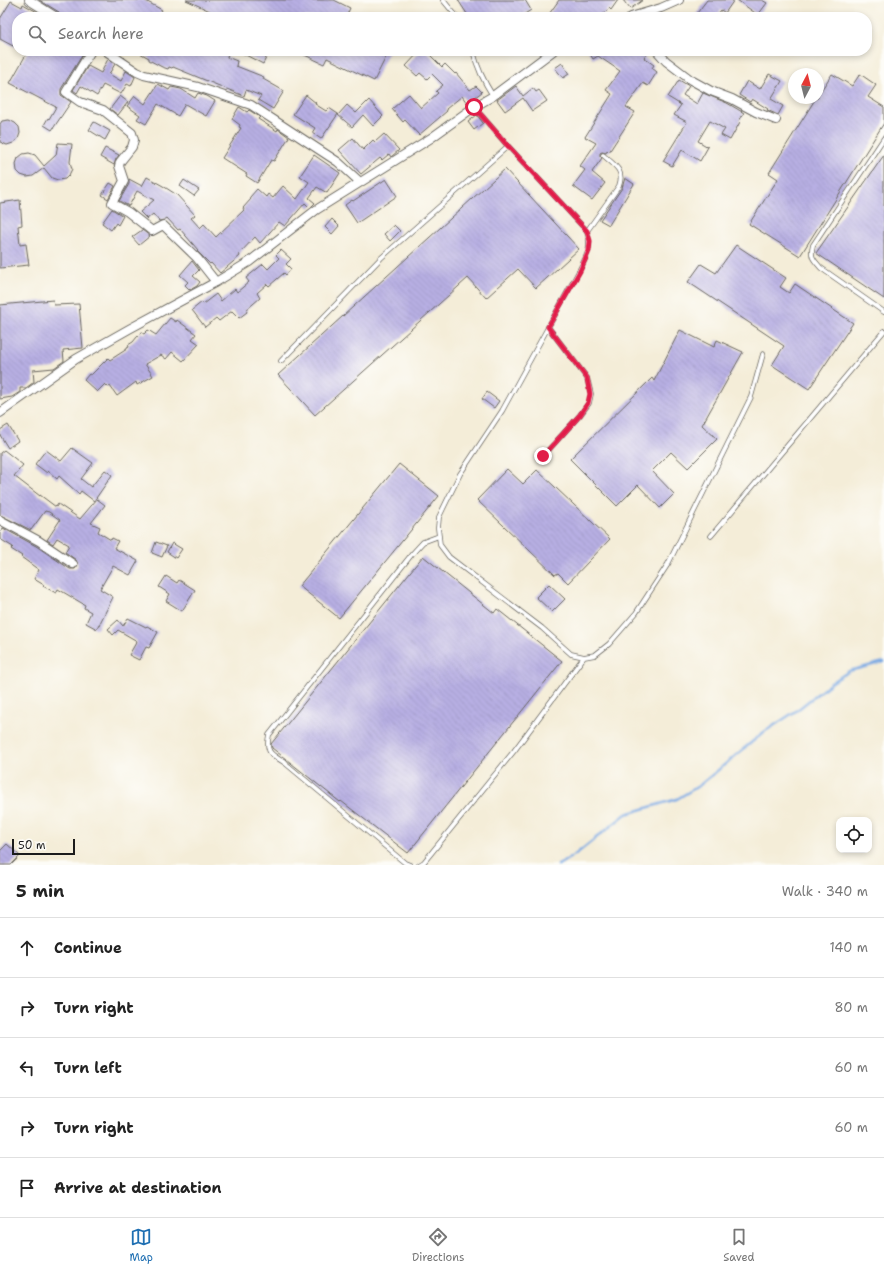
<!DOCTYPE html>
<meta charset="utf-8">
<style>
body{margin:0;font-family:"Shantell Sans",sans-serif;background:#f2f2f2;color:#222}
.controls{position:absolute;right:12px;bottom:12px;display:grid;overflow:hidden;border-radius:8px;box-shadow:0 2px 6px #0003}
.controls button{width:36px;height:36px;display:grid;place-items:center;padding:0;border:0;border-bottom:1px solid #e0e0e0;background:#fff;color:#222;font:20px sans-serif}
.compass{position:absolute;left:788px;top:68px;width:36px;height:36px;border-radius:50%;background:#fff;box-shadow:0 2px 6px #0003;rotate:7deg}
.scale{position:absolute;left:12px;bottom:10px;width:63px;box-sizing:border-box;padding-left:4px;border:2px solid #1c1c1c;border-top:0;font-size:11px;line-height:14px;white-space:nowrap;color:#1c1c1c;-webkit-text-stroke:3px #fdfcf7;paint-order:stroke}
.stop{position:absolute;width:12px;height:12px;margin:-9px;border:3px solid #e11d48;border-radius:50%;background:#fff}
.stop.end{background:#e11d48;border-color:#fff;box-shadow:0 1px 4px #0008}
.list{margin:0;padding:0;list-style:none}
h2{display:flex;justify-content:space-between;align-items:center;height:52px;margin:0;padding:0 16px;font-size:17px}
h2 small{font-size:13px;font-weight:400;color:#767676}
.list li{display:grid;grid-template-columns:26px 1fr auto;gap:12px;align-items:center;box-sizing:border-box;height:60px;padding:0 16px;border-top:1px solid #e0e0e0}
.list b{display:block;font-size:15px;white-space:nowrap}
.list em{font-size:13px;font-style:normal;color:#767676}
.icon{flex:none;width:22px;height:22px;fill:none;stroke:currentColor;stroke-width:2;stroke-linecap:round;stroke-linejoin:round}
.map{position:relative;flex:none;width:884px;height:865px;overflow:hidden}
.search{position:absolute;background:#fff;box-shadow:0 2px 6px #0003;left:12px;right:12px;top:12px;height:44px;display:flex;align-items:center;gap:10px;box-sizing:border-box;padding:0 14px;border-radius:16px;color:#767676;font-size:15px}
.sheet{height:352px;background:#fff}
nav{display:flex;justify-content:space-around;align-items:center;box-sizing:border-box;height:56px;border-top:1px solid #e0e0e0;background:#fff;font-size:11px;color:#767676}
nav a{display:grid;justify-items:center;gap:2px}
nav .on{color:#1f6fb2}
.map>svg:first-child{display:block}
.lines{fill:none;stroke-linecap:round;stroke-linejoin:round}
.stream{stroke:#79a9e4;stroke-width:2.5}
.building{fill:url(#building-back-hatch)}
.lane-casing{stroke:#68655e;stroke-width:5.5}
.street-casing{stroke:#68655e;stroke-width:10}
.lane{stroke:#fff;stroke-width:4}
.street{stroke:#fff;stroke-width:8}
.route{stroke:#e11d48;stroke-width:5}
</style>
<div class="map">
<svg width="884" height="865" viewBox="0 0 884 865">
<defs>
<pattern id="building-back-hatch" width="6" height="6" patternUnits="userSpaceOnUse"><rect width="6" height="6" fill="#b7afe3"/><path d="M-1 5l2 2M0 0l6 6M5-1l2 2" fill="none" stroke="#9d96c2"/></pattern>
</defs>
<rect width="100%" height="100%" fill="#fdfcf7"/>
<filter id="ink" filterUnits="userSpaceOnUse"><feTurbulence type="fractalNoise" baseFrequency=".025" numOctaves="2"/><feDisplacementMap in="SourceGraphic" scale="8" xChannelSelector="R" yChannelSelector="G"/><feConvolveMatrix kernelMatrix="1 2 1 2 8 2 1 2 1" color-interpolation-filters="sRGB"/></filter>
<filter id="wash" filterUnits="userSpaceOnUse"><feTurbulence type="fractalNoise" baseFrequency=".012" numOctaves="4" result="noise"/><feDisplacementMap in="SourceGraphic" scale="16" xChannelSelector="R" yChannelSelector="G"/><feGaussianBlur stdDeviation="0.9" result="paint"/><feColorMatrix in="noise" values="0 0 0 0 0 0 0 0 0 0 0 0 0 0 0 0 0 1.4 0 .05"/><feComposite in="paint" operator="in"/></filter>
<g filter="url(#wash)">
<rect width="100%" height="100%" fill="#f4edd8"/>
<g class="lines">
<path class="stream" d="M558 865 576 854 626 814 677 799 700 785 764 732 796 711 831 683 849 671 884 662"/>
</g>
<g id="blocks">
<path class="building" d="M39 0H144L162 10 158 17H61L59 12Z
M186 0H334L350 8 346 17H223Z
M458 0H525L531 10 520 17H469Z
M559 0H618L611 10 609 8 601 17H547Z
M623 0H643L630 9Z
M707 0H734L725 13 721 10 716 17H694Z
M737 0H762L767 3 758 15Z
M11 1 22 7 23 4 46 17H17V48L13 45V46L0 39V19Z
M28 51H85L61 89V95L71 102 52 130 44 125 48 118 49 119 56 107 10 83Z
M136 51H203L210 54 211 51H222L228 53 227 57 237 61 236 66 264 77 263 79 284 91 273 109 258 100 261 96 246 90 244 96 173 67 172 68 169 67 168 69 162 67 149 60V58Z
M238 51H257L267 56 263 64Z
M296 51H389L374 81 327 58 324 64Z
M420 51H426L442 67 445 64 455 74 456 73 470 90 476 86 482 92 467 103 462 96 446 109 447 111 419 135 405 120 403 122 392 109 409 94 421 108 438 93 436 91 443 85 432 74 427 79 420 73 417 76 406 66Z
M588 51H616L620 54 622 51H643L647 54 644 58 654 65 652 68 657 72 648 86 643 83 626 107 635 112 609 152 607 150 606 153 602 152 600 153V156L602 158 592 172 605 183 592 200 573 186 585 170 580 166 596 143 585 137 612 94 606 90 620 71 598 56 593 59Z
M108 59 115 64 109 74 121 81 126 71 135 77 131 86 127 84 121 94 103 85 97 96 81 86 77 93 73 90 88 66 101 73Z
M562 63 569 74 563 78 555 68Z
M769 74 782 81 771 99 783 106 778 115 767 110 768 109 752 99 750 102 739 95 747 81 760 89Z
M832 74 852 86 860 74 876 85 868 97 884 107V123L800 256 749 224 778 179 769 173 816 98H818V95Z
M679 80 689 86 683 95 697 104 703 93 727 103 744 113 739 121 740 122 730 140 721 135 725 129 710 121 698 141 708 147 700 161 682 150 672 166 663 161 687 122 674 115 681 105 668 97Z
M158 84 169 90 171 87 181 89 195 98 198 93 207 96 215 101 206 116 185 104 178 116 158 104 146 124 137 119 140 115 127 106 135 96 145 104Z
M516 86 523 96 533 88 536 92 539 90 547 101 532 111 523 98 505 111 497 100Z
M306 95 316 103 315 104 326 111 329 108 338 114 321 139 312 133 315 128 293 114Z
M120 96 128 102 118 115 110 109Z
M369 100 383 116 373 126 363 115 352 127 338 115 347 105 356 113Z
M239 107 247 112 249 110 260 117 258 119 277 131 278 129 289 137 274 161 271 160 257 183 246 176 247 174 222 158 241 128 239 127 240 125 232 119Z
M477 115 483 123 474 130 468 122Z
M9 120 15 123 19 127 20 133 18 139 13 143 7 145 0 142V124L2 121Z
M94 122 110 131 105 140 89 130Z
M384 134 399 150 391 157 389 154 382 160 380 158 361 174 339 150 353 138 363 150 373 140 375 142Z
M58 143 72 144 70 162 72 169 69 175 65 179 58 180 52 178 44 168 33 176 27 177 21 175 17 171 16 164 18 158 23 154 29 153 35 155 44 166 56 155Z
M105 148 119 155 116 159 114 165 100 157Z
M314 155 340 173 327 193 317 187 309 198 315 203 310 208 305 203 285 226 279 222 260 243 255 237 239 254 240 256 220 273 211 263 210 264 197 251 198 250 180 229 178 230 167 218 164 220 159 221 153 214 147 219 140 212 154 200 137 191 129 206 119 201 129 184V179L142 186 147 177 163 186 177 195 195 215 191 218 200 228 204 224 216 237 244 210 243 208 251 199 250 197 257 189 266 197 268 194 273 198 283 186 297 199 309 182 300 176Z
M884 155V299L816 253Z
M505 169 579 249 536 288 518 269 486 298 468 278 315 415 278 375Z
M625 178 634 184 609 225 600 220 622 188Z
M386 179 397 196 357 223 345 205 352 200 353 201Z
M184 180 199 190 194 196 180 186Z
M110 183 115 186 108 199 102 195Z
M20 200 22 225 18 226 20 245 26 244 29 265 0 268V203Z
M112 209 123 216 118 225 116 223 111 230 102 223Z
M332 219 339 226 332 234 325 227Z
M394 225 400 231 390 241 384 234Z
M142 230 150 236 139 245 132 237Z
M736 245 786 278 780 287 789 293 795 284 853 323 809 389 772 365 784 346 688 282 701 264 716 273Z
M281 250 291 259 286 264 291 269 286 275 284 273 269 286 267 284 257 293 260 298 246 310 247 312 239 318 232 311 219 321 216 318 205 327 192 310 202 302 203 304 216 294 221 301 235 289 237 292 249 282 246 278 263 264 268 269 279 258 276 255Z
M192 261 199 270 193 276 200 282 197 286 190 290 185 285 188 282 180 275Z
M53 300 54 305 79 304 83 348 63 350 64 361 54 368 33 370 34 382 26 388H20V392L12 397 0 399V305Z
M170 318 176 322 177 320 196 334 192 339 199 344 183 361 172 352 166 359 161 355 145 364 153 376 137 385 136 382 117 396 110 386 108 387 105 384 97 392 84 380 89 374 91 375 108 358 110 360 127 349V348L129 347 128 345 133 342 141 332 144 334 148 330 156 335Z
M680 330 714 347 717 340 743 352 702 425 717 439 688 468 671 452 652 471 674 494 660 508 638 485 617 506 570 459 652 378 654 381Z
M487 392 499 401 494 408 482 399Z
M8 425 18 441 8 448 0 435V430Z
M72 448 93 463 81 479 91 487 105 470 112 475 94 501 81 491 79 494 59 476 57 479 48 471 47 473 35 464 46 450 61 461Z
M4 450 23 465 14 476 40 496V495L56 507 58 504 80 519 97 499 105 505 91 523 100 527 98 532 111 540 112 538 118 541 114 548 138 561 130 575 113 566 100 589 113 597 97 629 86 623 91 612 84 608 85 605 58 589 56 593 43 586 44 585 34 579 39 570 21 557 22 556 11 549 13 547 0 539V533L3 528 36 546 70 569H75L78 565 76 560 65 552 69 545 57 538 53 544 47 540 60 520 49 512 45 511 31 530 0 515V453Z
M399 464 439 496 339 618 299 586Z
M507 469 523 484 537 470 610 539 568 583 558 573 555 575 477 500Z
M156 542 167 546 162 557 152 553Z
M172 543 182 549 176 558 167 552Z
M423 556 494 613 497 609 562 661 408 853 341 801 340 802 272 748 271 744Z
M166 576 177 583 179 580 195 590 182 611 166 601 170 594 159 587Z
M549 584 565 599 552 612 536 597Z
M128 618 146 627 147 626 158 632 149 648 146 647 139 660 129 655 137 641 118 630 113 635 108 629 118 620 123 626Z
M7 844 20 856 11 865H0V851Z"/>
</g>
</g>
<g filter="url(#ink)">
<use href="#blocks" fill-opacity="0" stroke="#68655e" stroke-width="1"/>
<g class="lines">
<g class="lane-casing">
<path id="lane" d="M443 0 457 17
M473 51C477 67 484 82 493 96
M474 107 508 146 587 231C592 249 587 255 579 271L502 411 460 474 439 517 438 528 440 545 449 557 542 628 571 654 584 657 595 655 609 644 636 613 668 564 751 397 763 354
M884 138 813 245C810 257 813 259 821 268L884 312
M587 231 619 186C625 170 614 165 603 155
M281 361 381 258 508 146
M543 456 580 415 589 403 591 394 587 378 548 327
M711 536 884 331
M410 865 405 863 285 763C272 754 265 754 269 735L412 554 423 542 439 536
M419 865 424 862 514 751 584 657"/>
</g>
<g class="street-casing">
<path id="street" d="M29 0 56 17
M631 17 661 8 679 0
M91 51 66 92 80 102 103 110 132 133 134 140 132 147 120 162 119 166 124 181 112 203 128 212 152 231 163 225 197 258 216 282
M106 51 137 72 144 75 198 87 251 105 338 162 360 182
M657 51 666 61 691 80 711 91 732 99 756 112 776 120
M0 413 76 359 129 329 216 282 249 262 316 210 431 138 474 107 493 96 553 51
M0 520 39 541 73 564"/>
</g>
<use href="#lane" class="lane"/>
<use href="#street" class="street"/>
</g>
</g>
<g class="lines" filter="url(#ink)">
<path class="route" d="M474 107 508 146 587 231 590 241 589 251 580 271 548 327 587 378 590 394 588 403 580 415 543 456"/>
</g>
</svg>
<div class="controls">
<button><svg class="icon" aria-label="locate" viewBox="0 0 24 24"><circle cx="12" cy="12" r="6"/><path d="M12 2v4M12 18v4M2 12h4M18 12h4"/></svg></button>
</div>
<svg class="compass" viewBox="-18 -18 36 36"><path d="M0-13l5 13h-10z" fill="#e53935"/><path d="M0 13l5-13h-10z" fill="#767676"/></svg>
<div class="scale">50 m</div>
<div class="stop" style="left:474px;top:107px"></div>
<div class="stop end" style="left:543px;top:456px"></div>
<div class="search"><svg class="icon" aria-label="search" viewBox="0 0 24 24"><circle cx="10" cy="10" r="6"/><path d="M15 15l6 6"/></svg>Search here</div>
</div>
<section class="sheet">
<h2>5 min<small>Walk · 340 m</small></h2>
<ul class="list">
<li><svg class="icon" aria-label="ahead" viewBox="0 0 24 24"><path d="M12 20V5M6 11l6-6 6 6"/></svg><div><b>Continue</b></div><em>140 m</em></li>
<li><svg class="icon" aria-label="right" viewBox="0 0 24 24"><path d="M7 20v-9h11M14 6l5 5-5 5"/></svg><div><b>Turn right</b></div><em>80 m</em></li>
<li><svg class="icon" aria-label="left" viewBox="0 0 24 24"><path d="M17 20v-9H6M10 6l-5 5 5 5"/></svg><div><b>Turn left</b></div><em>60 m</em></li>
<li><svg class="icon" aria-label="right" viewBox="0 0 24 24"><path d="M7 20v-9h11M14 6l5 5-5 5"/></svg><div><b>Turn right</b></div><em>60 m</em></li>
<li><svg class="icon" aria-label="arrive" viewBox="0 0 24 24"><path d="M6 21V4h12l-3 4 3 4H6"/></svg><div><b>Arrive at destination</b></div></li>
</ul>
</section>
<nav>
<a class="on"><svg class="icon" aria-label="map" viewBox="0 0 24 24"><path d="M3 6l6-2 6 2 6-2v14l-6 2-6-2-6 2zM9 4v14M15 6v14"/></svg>Map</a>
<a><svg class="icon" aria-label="directions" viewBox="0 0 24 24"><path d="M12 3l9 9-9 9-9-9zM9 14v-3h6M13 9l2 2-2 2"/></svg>Directions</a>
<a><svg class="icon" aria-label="saved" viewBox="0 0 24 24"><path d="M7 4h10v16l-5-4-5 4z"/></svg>Saved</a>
</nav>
